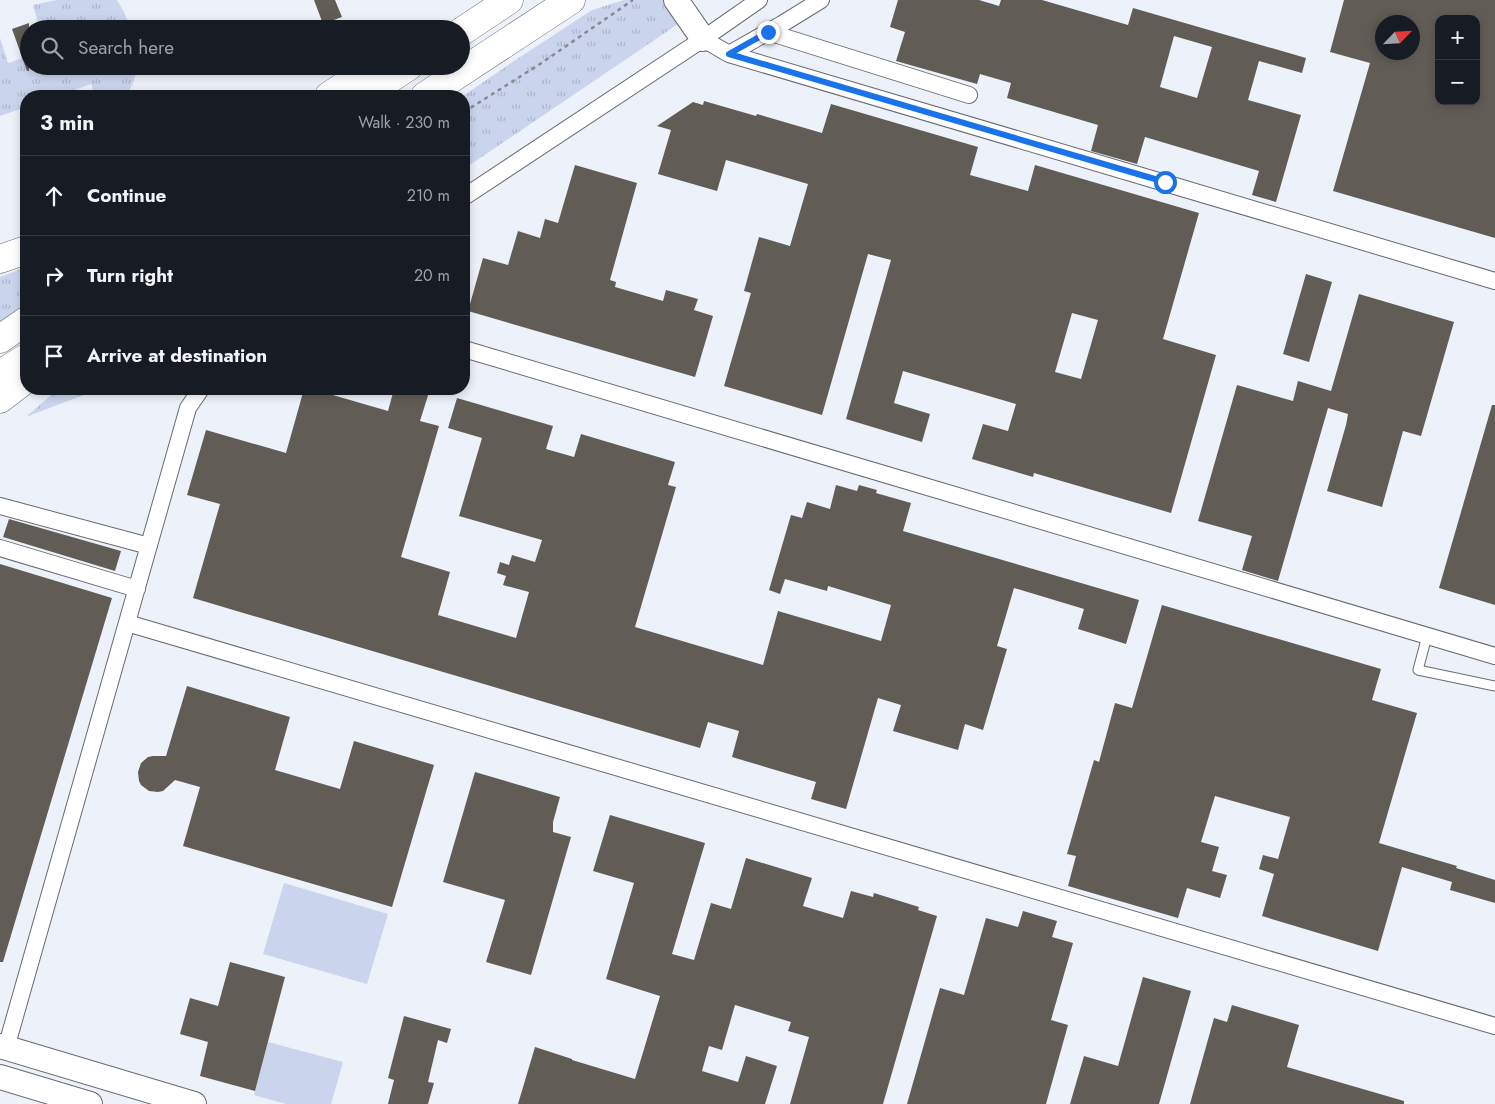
<!DOCTYPE html>
<meta charset="utf-8">
<style>
body{margin:0;font-family:Jost,sans-serif;background:#20242c;color:#f1f3f6}
.controls{position:absolute;right:15px;top:15px;display:grid;overflow:hidden;border-radius:10px;box-shadow:0 2px 8px #0003}
.controls button{width:45px;height:45px;display:grid;place-items:center;padding:0;border:0;border-bottom:1px solid #363941;background:#171b24;color:#f1f3f6;font:25px sans-serif}
.compass{position:absolute;left:1375px;top:15px;width:45px;height:45px;border-radius:50%;background:#171b24;box-shadow:0 2px 8px #0003;rotate:65deg}
.stop{position:absolute;width:15px;height:15px;margin:-11px;border:4px solid #1a73e8;border-radius:50%;background:#fff}
.stop.end{background:#1a73e8;border-color:#fff;box-shadow:0 1px 5px #0008}
.list{margin:0;padding:0;list-style:none}
h2{display:flex;justify-content:space-between;align-items:center;height:65px;margin:0;padding:0 20px;font-size:21px}
h2 small{font-size:16px;font-weight:400;color:#9ea1a6}
.list li{display:grid;grid-template-columns:32px 1fr auto;gap:15px;align-items:center;box-sizing:border-box;height:80px;padding:0 20px;border-top:1px solid #363941}
.list b{display:block;font-size:19px;white-space:nowrap}
.list em{font-size:16px;font-style:normal;color:#9ea1a6}
.icon{flex:none;width:28px;height:28px;fill:none;stroke:currentColor;stroke-width:2;stroke-linecap:round;stroke-linejoin:round}
.map{position:relative;flex:none;width:1495px;height:1104px;overflow:hidden}
.search{position:absolute;background:#171b24;box-shadow:0 2px 8px #0003;left:20px;top:20px;width:450px;height:55px;display:flex;align-items:center;gap:12px;box-sizing:border-box;padding:0 18px;border-radius:28px;color:#9ea1a6;font-size:19px}
.panel{position:absolute;background:#171b24;box-shadow:0 2px 8px #0003;left:20px;top:90px;width:450px;height:305px;border-radius:20px}
.map>svg:first-child{display:block}
.grass{fill:url(#grass-tufts)}
.pitch{fill:#cad5ed}
.building{fill:#625c57;fill-rule:evenodd}
.lines{fill:none;stroke-linecap:round;stroke-linejoin:round}
.lane-casing{stroke:#686b72;stroke-width:11}
.street-casing{stroke:#686b72;stroke-width:18}
.secondary-casing{stroke:#686b72;stroke-width:26}
.highway-casing{stroke:#686b72;stroke-width:29}
.path{stroke:#878a90;stroke-width:2.5;stroke-dasharray:4 4;stroke-linecap:butt}
.lane{stroke:#fff;stroke-width:9}
.street{stroke:#fff;stroke-width:16}
.secondary{stroke:#fff;stroke-width:24}
.highway{stroke:#fff;stroke-width:28}
.route{stroke:#1a73e8;stroke-width:6}
</style>
<div class="map">
<svg width="1495" height="1104" viewBox="0 0 1495 1104">
<defs>
<pattern id="grass-tufts" width="24" height="20" patternUnits="userSpaceOnUse" patternTransform="scale(1.25)"><rect width="24" height="20" fill="#cad5ed"/><path d="M3 7l-1-3M5 7V3M7 7l1-3M15 17l-1-3M17 17v-4M19 17l1-3" fill="none" stroke="#acb6ca"/></pattern>
</defs>
<rect width="100%" height="100%" fill="#edf1f9"/>
<path class="grass" d="M57 0H117L124 12 131 29H40L33 5Z
M624 0H666L681 22 464 169 463 96 511 63 592 10Z
M0 38 8 63 29 56V66H137C136 78 132 87 125 96H95L91 84 57 96H26V107L0 116Z
M26 267V307L0 324V277Z
M58 389H99L26 417Z"/>
<path class="pitch" d="M284 883 388 914 367 984 263 954Z
M268 1042 343 1062 331 1104H286L254 1095Z"/>
<path class="building" d="M314 0H335L342 17 323 24Z
M898 0H979L999 6 1001 0H1042L1128 25 1133 8 1306 58 1302 73 1259 61 1248 100 1301 115 1276 202 1252 195 1259 171 1145 137 1137 164 1091 151 1098 125 1007 98 1011 83 980 74 977 84 896 61 905 32 890 27ZM1174 36 1212 47 1197 98 1160 87Z
M1344 0H1495V238L1333 191 1370 63 1330 52ZM1439 19H1476V101H1439ZM1382 22H1412V52H1382Z
M29 23V71H27L12 29Z
M704 101 756 116 757 114 822 133 831 104 978 147 970 175 1028 191 1035 165 1199 213 1163 339 1216 355 1171 513 1034 473 1033 477 972 459 983 424 1008 431 1016 404 903 371 894 403 930 414 922 442 846 419 891 260 868 254 822 415 724 386 751 293 744 291 759 237 790 246 808 184 726 160 717 191 658 174 671 130 657 126 693 102 703 105ZM1072 313 1098 320 1081 379 1055 372Z
M575 165 637 183 610 280 616 282 615 287 663 301 666 290 698 299 694 310 713 316 695 377 468 311 483 258 508 265 518 231 540 238 545 219 558 223Z
M1306 274 1332 282 1309 362 1283 354Z
M1359 294 1454 322 1421 436 1403 431 1382 507 1327 491 1346 425 1348 414 1328 408 1278 581 1242 570 1252 536 1198 521 1237 385 1293 401 1298 381 1331 391Z
M304 389H312L388 411 394 389H430L420 421 439 426 401 557 450 572 438 615 516 638 529 592 503 585 506 576 497 573 500 562 509 565 512 555 535 562 542 540 459 516 482 438 448 428 457 398 553 426 546 449 574 457 581 434 675 462 668 485 676 487 635 627 763 665 778 611 881 641 891 605 828 586 827 591 785 579 780 594 769 590 791 515 802 518 807 502 830 509 836 485 857 491 859 485 877 490 876 493 911 503 903 531 1139 600 1126 644 1078 629 1084 609 1014 588 997 646 1007 649 983 730 965 724 958 750 893 731 901 705 878 698 846 809 811 799 816 782 732 757 739 731 708 722 700 748 193 598 220 504 187 495 206 430 286 453Z
M1492 405H1495V605L1439 588Z
M9 519 121 551 115 571 3 537Z
M0 564 112 598 3 962H0Z
M1162 605 1381 669 1372 700 1417 713 1379 843 1457 866 1456 868 1495 880V903L1450 890 1452 882 1402 867 1378 951 1262 916 1274 874 1259 869 1263 855 1278 859 1290 817 1215 796 1201 842 1219 847 1212 871 1227 875 1220 898 1187 888 1178 918 1068 886 1076 856 1067 854 1094 760 1099 762 1115 703 1132 708Z
M187 686 290 717 275 770 340 789 354 741 434 765 392 907 183 846 200 787 175 780 163 791 158 792 149 791 141 785 139 781 138 772 141 763 148 757 153 756H166Z
M475 772 560 797 553 822V832L571 837 531 975 486 962 505 900 443 882Z
M610 815 705 843 672 954 694 960 711 903 731 909 746 858 812 878 803 906 843 918 851 891 873 897 874 893 919 907 918 910 937 916 883 1104H790L809 1037 788 1031 791 1022 735 1005 722 1050 709 1046 702 1071 738 1082 746 1056 777 1066 765 1104H518L535 1047 572 1059V1060L635 1079 660 996 606 979 634 883 593 871Z
M1023 911 1057 921 1052 937 1073 943 1051 1020 1068 1025 1046 1104H907L940 988 964 995 986 918 1018 927Z
M230 962 285 977 255 1091 200 1076 208 1042 180 1034 190 998 218 1006Z
M1143 977 1191 991 1159 1104H1070L1084 1056 1118 1066Z
M1232 1005 1299 1025 1287 1067 1404 1101V1104H1190L1214 1018 1227 1022Z
M404 1016 451 1029 447 1043 438 1040 428 1082 434 1083 428 1104H388L394 1080 388 1078Z"/>
<g class="lines">
<g class="lane-casing">
<path id="lane" d="M1427 636 1418 670 1495 686"/>
</g>
<g class="street-casing">
<path id="street" d="M768 32 969 95
M703 39 729 54 1165 183 1495 281
M729 54 782 24 821 0
M464 197 703 39 759 0
M464 349 1495 656
M0 506 149 546
M0 548 137 589
M127 623 1495 1026
M6 1048 188 408 201 389"/>
</g>
<g class="secondary-casing">
<path id="secondary" d="M676 0 703 39
M0 1046 194 1104
M0 1077 90 1104"/>
</g>
<g class="highway-casing">
<path id="highway" d="M461 32 509 0
M329 96 374 66
M364 96 409 66
M425 96 571 0
M0 259 26 250
M0 339 26 321
M0 374 26 358
M0 399 26 379"/>
</g>
<path class="path" d="M464 112 540 64 633 0"/>
<use href="#lane" class="lane"/>
<use href="#street" class="street"/>
<use href="#secondary" class="secondary"/>
<use href="#highway" class="highway"/>
</g>
<g class="lines">
<path class="route" d="M768 32 729 54 1165 182"/>
</g>
</svg>
<div class="controls">
<button>+</button>
<button>−</button>
</div>
<svg class="compass" viewBox="-18 -18 36 36"><path d="M0-13l5 13h-10z" fill="#e53935"/><path d="M0 13l5-13h-10z" fill="#9ea1a6"/></svg>
<div class="stop" style="left:1165px;top:182px"></div>
<div class="stop end" style="left:768px;top:32px"></div>
<div class="search"><svg class="icon" aria-label="search" viewBox="0 0 24 24"><circle cx="10" cy="10" r="6"/><path d="M15 15l6 6"/></svg>Search here</div>
<section class="panel">
<h2>3 min<small>Walk · 230 m</small></h2>
<ul class="list">
<li><svg class="icon" aria-label="ahead" viewBox="0 0 24 24"><path d="M12 20V5M6 11l6-6 6 6"/></svg><div><b>Continue</b></div><em>210 m</em></li>
<li><svg class="icon" aria-label="right" viewBox="0 0 24 24"><path d="M7 20v-9h11M14 6l5 5-5 5"/></svg><div><b>Turn right</b></div><em>20 m</em></li>
<li><svg class="icon" aria-label="arrive" viewBox="0 0 24 24"><path d="M6 21V4h12l-3 4 3 4H6"/></svg><div><b>Arrive at destination</b></div></li>
</ul>
</section>
</div>
